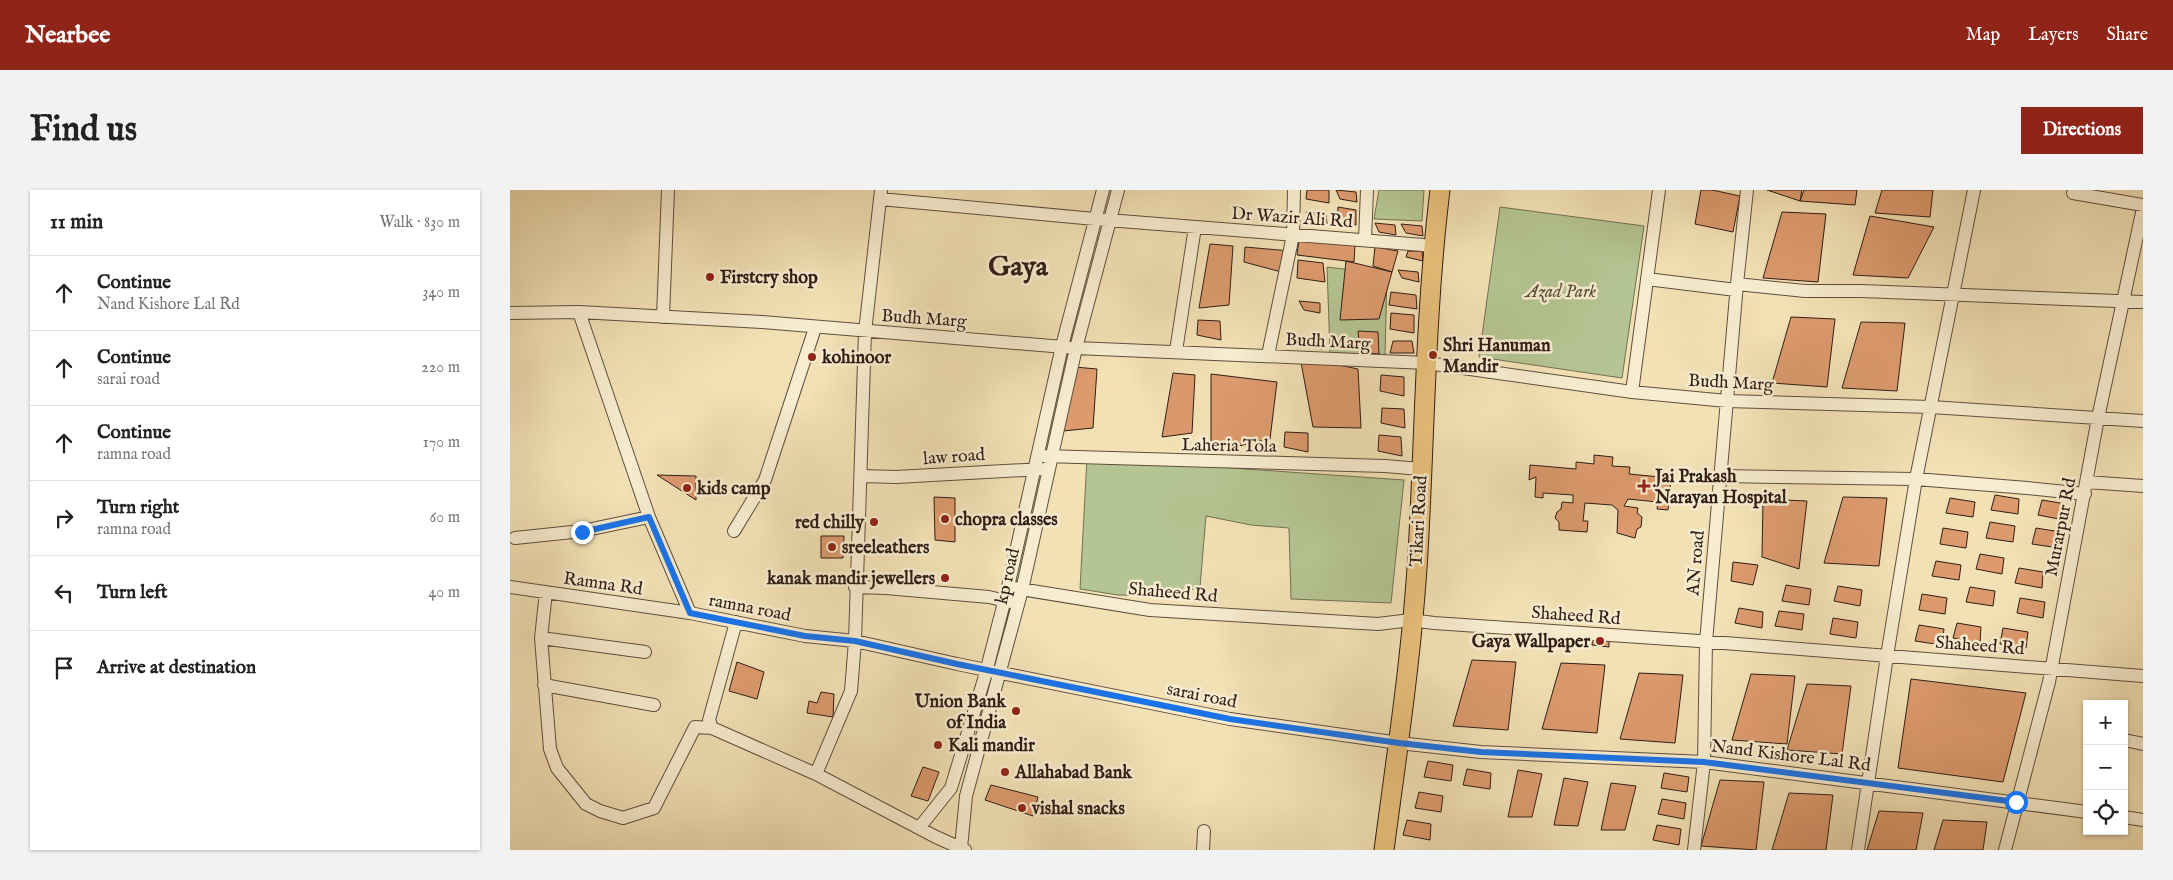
<!DOCTYPE html>
<meta charset="utf-8">
<style>
body{margin:0;font-family:"IM FELL English",serif;background:#f2f2f2;color:#222}
.controls{position:absolute;right:15px;bottom:15px;display:grid;overflow:hidden;border-radius:0px;box-shadow:0 1px 4px #0004}
.controls button{width:45px;height:45px;display:grid;place-items:center;padding:0;border:0;border-bottom:1px solid #e0e0e0;background:#fff;color:#222;font:25px sans-serif}
.stop{position:absolute;width:15px;height:15px;margin:-11px;border:4px solid #1a73e8;border-radius:50%;background:#fff}
.stop.end{background:#1a73e8;border-color:#fff;box-shadow:0 1px 5px #0008}
.list{margin:0;padding:0;list-style:none}
h2{display:flex;justify-content:space-between;align-items:center;height:65px;margin:0;padding:0 20px;font-size:21px}
h2 small{font-size:16px;font-weight:400;color:#767676}
.list li{display:grid;grid-template-columns:32px 1fr auto;gap:15px;align-items:center;box-sizing:border-box;height:75px;padding:0 20px;border-top:1px solid #e0e0e0}
.list b{display:block;font-size:19px;white-space:nowrap}
.list p{margin:0;font-size:16px;white-space:nowrap;color:#767676}
.list em{font-size:16px;font-style:normal;color:#767676}
.icon{flex:none;width:28px;height:28px;fill:none;stroke:currentColor;stroke-width:2;stroke-linecap:round;stroke-linejoin:round}
.map{position:relative;flex:none;width:1633px;height:660px;overflow:hidden;border-radius:0px}
header{display:flex;align-items:center;gap:30px;box-sizing:border-box;height:70px;padding:0 25px;background:#8f2418;color:#fff}
header strong{font-size:24px}
nav{display:flex;gap:28px;margin-inline-start:auto;font-size:18px}
.intro{display:flex;align-items:center;justify-content:space-between;box-sizing:border-box;height:120px;padding:0 30px}
h1{margin:0;font-size:35px}
.button{padding:12px 22px;border-radius:0px;background:#8f2418;color:#fff;font-size:18px;font-weight:700}
main{display:flex;gap:30px;padding:0 30px}
aside{flex:1;background:#fff;border-radius:0px;box-shadow:0 1px 4px #0004}
.map>svg:first-child{display:block}
.green{fill:#b4c492;stroke:#727054}
.building{fill:#dc9a6d;stroke:#301d15}
.lines{fill:none;stroke-linecap:round;stroke-linejoin:round}
.minor-casing{stroke:#604e3d;stroke-width:14}
.highway-casing{stroke:#301d15;stroke-width:21}
.minor{stroke:#f7eccf;stroke-width:12}
.highway{stroke:#e9c07a;stroke-width:19}
.route{stroke:#1a73e8;stroke-width:6}
.poi-dot{fill:#8f2418;stroke:#f7eccf;stroke-width:2}
.labels{text-anchor:middle;stroke-width:5;stroke-linejoin:round;paint-order:stroke}
.street-label{font-size:18px;fill:#301d15;stroke:#f7eccf}
.poi-label{font-size:18px;font-weight:bold;fill:#301d15;stroke:#f7eccf;text-anchor:start}
.park-label{font-size:18px;font-style:italic;fill:#584f3a;stroke:#f7eccf}
.town-label{font-size:28px;font-weight:bold;fill:#301d15;stroke:#f7eccf}
</style>
<header>
<strong>Nearbee</strong>
<nav><a>Map</a><a>Layers</a><a>Share</a></nav>
</header>
<div class="intro"><h1>Find us</h1><a class="button">Directions</a></div>
<main>
<aside>
<h2>11 min<small>Walk · 830 m</small></h2>
<ul class="list">
<li><svg class="icon" aria-label="ahead" viewBox="0 0 24 24"><path d="M12 20V5M6 11l6-6 6 6"/></svg><div><b>Continue</b><p>Nand Kishore Lal Rd</p></div><em>340 m</em></li>
<li><svg class="icon" aria-label="ahead" viewBox="0 0 24 24"><path d="M12 20V5M6 11l6-6 6 6"/></svg><div><b>Continue</b><p>sarai road</p></div><em>220 m</em></li>
<li><svg class="icon" aria-label="ahead" viewBox="0 0 24 24"><path d="M12 20V5M6 11l6-6 6 6"/></svg><div><b>Continue</b><p>ramna road</p></div><em>170 m</em></li>
<li><svg class="icon" aria-label="right" viewBox="0 0 24 24"><path d="M7 20v-9h11M14 6l5 5-5 5"/></svg><div><b>Turn right</b><p>ramna road</p></div><em>60 m</em></li>
<li><svg class="icon" aria-label="left" viewBox="0 0 24 24"><path d="M17 20v-9H6M10 6l-5 5 5 5"/></svg><div><b>Turn left</b></div><em>40 m</em></li>
<li><svg class="icon" aria-label="arrive" viewBox="0 0 24 24"><path d="M6 21V4h12l-3 4 3 4H6"/></svg><div><b>Arrive at destination</b></div></li>
</ul>
</aside>
<div class="map">
<svg width="1633" height="660" viewBox="0 0 1633 660">
<rect width="100%" height="100%" fill="#f2e1b5"/>
<filter id="stains"><feTurbulence type="fractalNoise" baseFrequency=".004" numOctaves="4"/><feColorMatrix values="0 0 0 0 .2 0 0 0 0 .09 0 0 0 0 .02 0 0 0 .5 -.17"/></filter>
<radialGradient id="worn" r=".72"><stop offset=".6" stop-color="#630" stop-opacity="0"/><stop offset="1" stop-color="#630" stop-opacity=".3"/></radialGradient>
<path class="green" d="M869 0H914L912 31 864 29Z
M990 17 1134 36 1112 188 969 167Z
M817 77 877 84 875 166 820 163Z
M577 268 894 290 881 413 781 409 779 338 741 335 696 326 690 397 662 406 608 405 570 399Z"/>
<path class="building" d="M797 0H819V13L796 9Z
M826 0 846 2 847 12 830 9Z
M1191 0H1202L1230 6 1223 42 1185 34Z
M1257 0H1292L1290 11Z
M1294 0H1347L1345 15 1290 11Z
M1372 0H1423L1420 27 1365 23Z
M828 17 846 20V35L827 36Z
M796 22 816 24 817 34 800 30Z
M1272 22 1316 24 1308 92 1253 88Z
M1360 26 1424 37 1398 88 1343 85Z
M865 33 885 35 886 45 869 42Z
M891 34 912 36 913 46 896 43Z
M789 50 845 55 844 72 787 65Z
M700 54 723 56 719 115 689 118Z
M735 57 780 61 775 83 734 72Z
M865 57 888 61 882 82 863 76Z
M898 61H912L913 71 896 67Z
M788 70 813 73 815 92 787 88Z
M836 71 882 82 869 129 830 130Z
M888 80 908 82 909 92 892 88Z
M881 102 906 105 907 119 879 115Z
M789 111 810 113V123L794 120Z
M881 123 904 125V143L880 139Z
M1281 127 1325 129 1317 197 1262 193Z
M688 130 710 131 711 150 687 145Z
M1351 132 1395 133 1387 201 1332 198Z
M848 141 868 142 869 164 850 162Z
M791 147 811 149 812 159 795 156Z
M883 151H902L904 163H880Z
M790 167 848 179 851 238 803 237Z
M565 177 587 179 583 238 553 241Z
M663 183 685 185 682 243 652 247Z
M701 184 767 192 760 249 701 262Z
M871 185 894 187V206L870 201Z
M872 218 894 219 895 238 871 233Z
M775 242 798 243V262L774 257Z
M869 245 891 247 892 266 868 261Z
M1084 265 1103 267 1102 276 1120 277 1119 284 1161 288 1158 320 1147 319 1148 312 1118 309 1114 316 1128 318 1127 323 1132 327 1131 337 1127 339 1125 348 1107 343 1108 320 1102 315 1075 313 1073 331H1078L1077 342 1049 340V332L1045 328 1047 322 1051 319 1052 312 1063 313V305L1033 303V308L1025 307 1026 287 1019 290 1020 275 1066 279V272L1084 274Z
M147 285 186 286V310Z
M1485 305 1509 309 1508 324 1481 320Z
M424 307 445 308V352L425 350Z
M1333 307 1377 308 1369 376 1314 373Z
M1440 308 1465 312 1463 327 1436 323Z
M1253 309 1297 311 1289 379 1252 367Z
M1532 310 1556 314 1554 330 1528 325Z
M1480 332 1505 336 1503 352 1476 348Z
M1433 338 1458 342 1456 358 1430 354Z
M1526 338 1551 342 1549 358 1522 354Z
M311 346H334L333 368H311Z
M1470 364 1494 368 1492 384 1466 379Z
M1426 371 1451 375 1449 390 1422 386Z
M1223 372 1248 375 1243 395 1221 391Z
M1509 378 1533 382 1532 398 1505 393Z
M1276 395 1301 399 1299 415 1272 411Z
M1328 396 1352 400 1350 416 1324 411Z
M1460 397 1485 401 1483 416 1456 412Z
M1412 404 1437 408 1435 424 1409 420Z
M1510 408 1535 412 1533 428 1507 423Z
M1229 418 1253 422 1252 438 1225 433Z
M1269 421 1294 424 1292 440 1265 436Z
M1323 428 1348 432 1346 448 1320 444Z
M1447 433 1471 437 1470 453 1443 448Z
M1409 435 1434 439 1432 455 1405 451Z
M1493 438 1518 442 1516 458 1490 454Z
M1083 445 1099 446V457L1082 455Z
M962 470 1006 472 998 540 943 536Z
M227 472 254 482 247 509 219 501Z
M1051 473 1095 475 1087 543 1032 539Z
M1129 483 1173 485 1165 553 1110 549Z
M1241 484 1285 486 1277 554 1222 550Z
M1401 489 1516 503 1493 592 1388 578Z
M1297 494 1341 496 1332 564 1277 560Z
M311 502 324 504 323 527 297 523 299 511 307 513Z
M918 571 943 575 941 591 914 587Z
M413 577 429 582 418 611 401 606Z
M957 579 981 583 980 599 953 595Z
M1008 580 1032 584 1022 627H998Z
M1154 583 1179 587 1177 602 1151 598Z
M1054 588 1078 592 1068 636 1044 635Z
M1210 590 1254 592 1246 660 1191 656Z
M1101 593 1126 596 1115 640H1091Z
M481 595 528 607 523 626 475 610Z
M909 602 933 606 931 622 905 618Z
M1279 603 1323 605 1316 660H1262Z
M1152 609 1176 613 1174 629 1148 624Z
M1369 621 1413 623 1406 660H1357Z
M897 630 921 634 920 650 893 645Z
M1433 630 1477 632 1473 660H1424Z
M1147 635 1171 639 1169 655 1143 650Z"/>
<g class="lines">
<g class="minor-casing">
<path id="minor" d="M371 0 355 142 345 451 341 501 306 584 426 647 455 660
M1563 3 1633 15
M370 9 585 29 913 55 923 58
M855 50 857 0
M1137 89 1226 100
M1227 94 1295 101H1352L1633 112
M69 122 139 327 180 423 295 446 345 451 447 474 720 529 889 553 971 562 1194 572 1577 622
M0 123 69 122 252 132 566 158 917 173 1122 202 1217 211 1421 217 1633 231
M153 127 158 0
M666 161 685 37
M758 165 783 45 784 0
M1122 202 1149 0
M534 266 875 276 911 279
M351 286 386 287 532 279
M1210 286 1406 289 1517 298 1575 304
M1577 292 1633 296
M224 341 255 290 305 138
M5 348 72 341 139 327
M0 397 180 423
M345 397 376 398 479 407 501 412
M498 397 640 420 868 434 901 430 924 433 1189 451 1633 486
M36 402 31 448 40 559 47 578 76 614 90 621 113 628 144 618 185 537 202 538 306 584
M31 448 135 462
M34 495 144 515
M202 538 199 530 226 432
M1614 550 1633 554
M1614 627 1633 630
M409 638 441 598 475 486 498 397 552 156 593 0
M451 658 456 606 512 400 566 158 608 0
M693 660 694 641
M1184 660 1194 572 1196 452 1227 94 1237 0
M1348 660 1377 466 1406 289 1464 0
M1495 660 1539 492 1588 228 1633 18"/>
</g>
<g class="highway-casing">
<path id="highway" d="M874 660C888 555 904 450 909 344 915 229 916 114 930 0"/>
</g>
<use href="#minor" class="minor"/>
<use href="#highway" class="highway"/>
</g>
<g class="lines">
<path class="route" d="M72 342 139 327 180 423 295 446 345 451 447 474 720 529 889 553 971 562 1194 572 1506 612"/>
</g>
<g class="poi-dot">
<circle cx="200" cy="87" r="5"/>
<circle cx="923" cy="165" r="5"/>
<circle cx="302" cy="167" r="5"/>
<path d="M1131.5 288.5h5v5h5v5h-5v5h-5v-5h-5v-5h5z"/>
<circle cx="177" cy="298" r="5"/>
<circle cx="435" cy="329" r="5"/>
<circle cx="364" cy="332" r="5"/>
<circle cx="322" cy="357" r="5"/>
<circle cx="435" cy="388" r="5"/>
<circle cx="1090" cy="451" r="5"/>
<circle cx="506" cy="521" r="5"/>
<circle cx="428" cy="555" r="5"/>
<circle cx="495" cy="582" r="5"/>
<circle cx="512" cy="618" r="5"/>
</g>
<g class="labels">
<g class="street-label">
<text transform="translate(782 27) rotate(4)" y="6">Dr Wazir Ali Rd</text>
<text transform="translate(414 128) rotate(4)" y="6">Budh Marg</text>
<text transform="translate(818 151) rotate(3)" y="6">Budh Marg</text>
<text transform="translate(1221 192) rotate(3)" y="6">Budh Marg</text>
<text transform="translate(719 255) rotate(1)" y="6">Laheria Tola</text>
<text transform="translate(444 266) rotate(-4)" y="6">law road</text>
<text transform="translate(908 331) rotate(-87)" y="6">Tikari Road</text>
<text transform="translate(1550 337) rotate(-79)" y="6">Murarpur Rd</text>
<text transform="translate(1185 373) rotate(-85)" y="6">AN road</text>
<text transform="translate(497 386) rotate(-77)" y="6">kp road</text>
<text transform="translate(93 393) rotate(8)" y="6">Ramna Rd</text>
<text transform="translate(663 402) rotate(5)" y="6">Shaheed Rd</text>
<text transform="translate(240 417) rotate(11)" y="6">ramna road</text>
<text transform="translate(1066 425) rotate(4)" y="6">Shaheed Rd</text>
<text transform="translate(1470 455) rotate(4)" y="6">Shaheed Rd</text>
<text transform="translate(692 505) rotate(11)" y="6">sarai road</text>
<text transform="translate(1281 565) rotate(7)" y="6">Nand Kishore Lal Rd</text>
</g>
<g class="poi-label">
<text x="210" y="93">Firstcry shop</text>
<text x="933" y="161">Shri Hanuman<tspan x="933" dy="21">Mandir</tspan></text>
<text x="312" y="173">kohinoor</text>
<text x="1145" y="292">Jai Prakash<tspan x="1145" dy="21">Narayan Hospital</tspan></text>
<text x="187" y="304">kids camp</text>
<text x="445" y="335">chopra classes</text>
<text x="354" y="338" text-anchor="end">red chilly</text>
<text x="332" y="363">sreeleathers</text>
<text x="425" y="394" text-anchor="end">kanak mandir jewellers</text>
<text x="1080" y="457" text-anchor="end">Gaya Wallpaper</text>
<text x="496" y="517" text-anchor="end">Union Bank<tspan x="496" dy="21">of India</tspan></text>
<text x="438" y="561">Kali mandir</text>
<text x="505" y="588">Allahabad Bank</text>
<text x="522" y="624">vishal snacks</text>
</g>
<g class="park-label">
<text x="1051" y="107">Azad Park</text>
</g>
<g class="town-label">
<text x="508" y="85">Gaya</text>
</g>
</g>
<rect width="100%" height="100%" filter="url(#stains)"/>
<rect width="100%" height="100%" fill="url(#worn)"/>
</svg>
<div class="controls">
<button>+</button>
<button>−</button>
<button><svg class="icon" aria-label="locate" viewBox="0 0 24 24"><circle cx="12" cy="12" r="6"/><path d="M12 2v4M12 18v4M2 12h4M18 12h4"/></svg></button>
</div>
<div class="stop" style="left:1506px;top:612px"></div>
<div class="stop end" style="left:72px;top:342px"></div>
</div>
</main>
